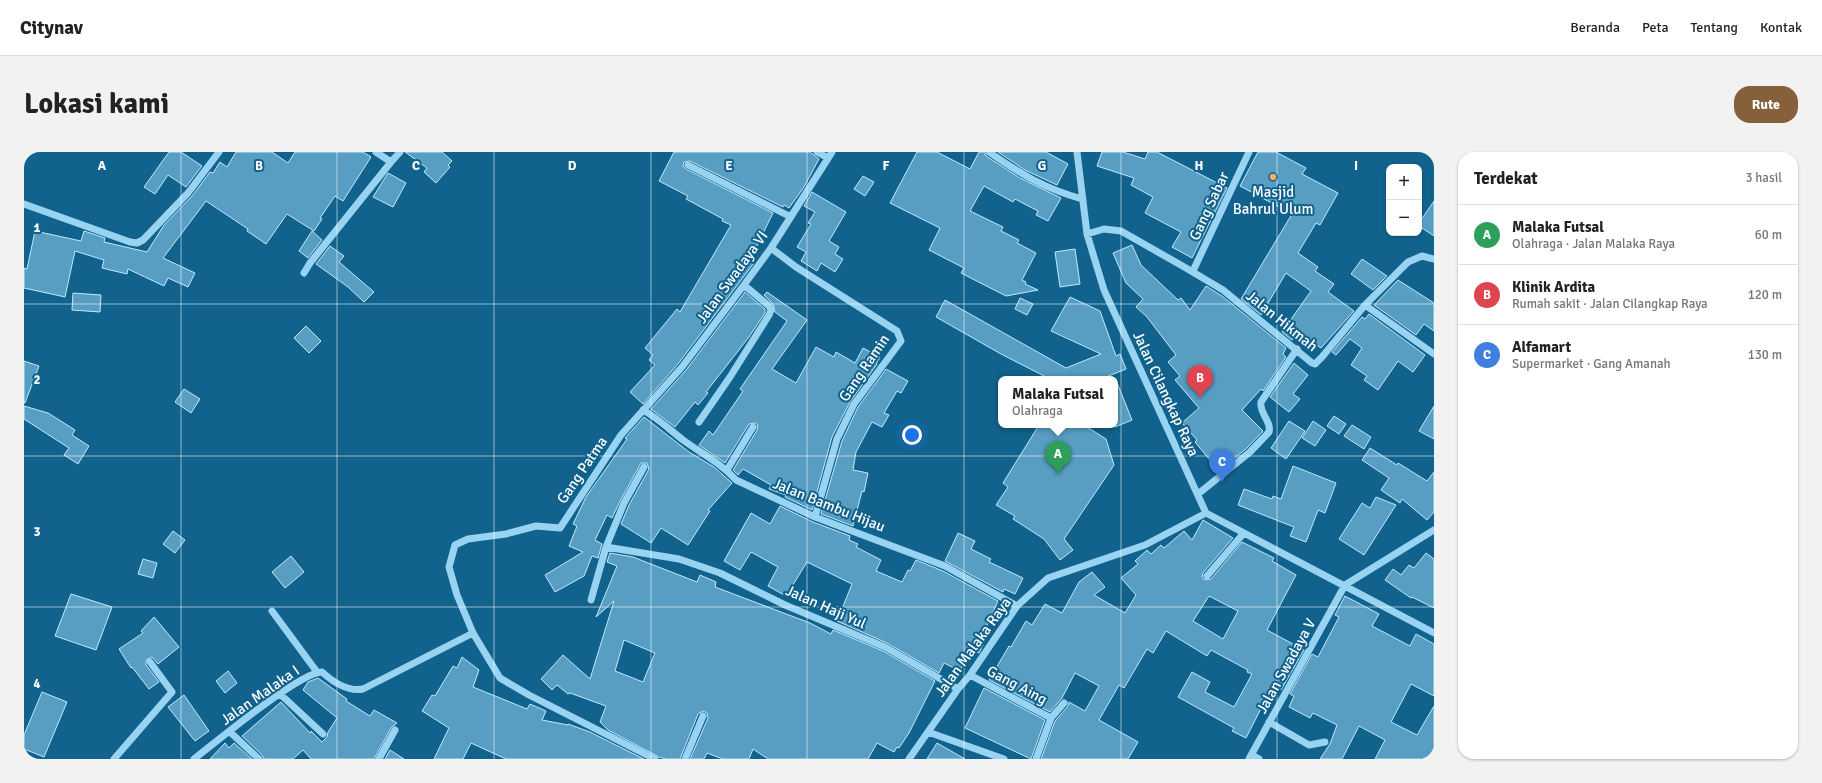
<!DOCTYPE html>
<html lang="id">
<meta charset="utf-8">
<style>
body{margin:0;font-family:Signika,sans-serif;background:#f2f2f2;color:#222}
.controls{position:absolute;right:12px;top:12px;display:grid;overflow:hidden;border-radius:8px;box-shadow:0 1px 3px #0004}
.controls button{width:36px;height:36px;display:grid;place-items:center;padding:0;border:0;border-bottom:1px solid #e0e0e0;background:#fff;color:#222;font:20px sans-serif}
.you{position:absolute;left:888px;top:283px;width:14px;height:14px;margin:-10px;border:3px solid #fff;border-radius:50%;background:#1a73e8;box-shadow:0 0 0 6px #1a73e833}
.badge{display:grid;place-items:center;width:26px;height:26px;border-radius:50%;background:#85603b;color:#fff;font-size:13px;font-weight:700}
.pin{position:absolute;translate:-50% -33px;filter:drop-shadow(0 1px 2px #0008)}
.pin::after{content:'';position:absolute;top:21px;width:14px;height:12px;background:inherit;clip-path:polygon(0 0,100% 0,50% 100%)}
.popup{position:absolute;left:974px;top:224px;width:120px;height:52px;box-sizing:border-box;display:grid;place-content:center;border-radius:8px;background:#fff;filter:drop-shadow(0 1px 3px #0005);font-size:13px;white-space:nowrap;color:#767676}
.popup b{font-size:15px;color:#222}
.popup::after{content:'';position:absolute;left:50%;top:100%;margin-left:-8px;border:8px solid transparent;border-top-color:#fff}
.list{margin:0;padding:0;list-style:none}
h2{display:flex;justify-content:space-between;align-items:center;height:52px;margin:0;padding:0 16px;font-size:17px}
h2 small{font-size:13px;font-weight:400;color:#767676}
.list li{display:grid;grid-template-columns:26px 1fr auto;gap:12px;align-items:center;box-sizing:border-box;height:60px;padding:0 16px;border-top:1px solid #e0e0e0}
.list b{display:block;font-size:15px;white-space:nowrap}
.list p{margin:0;font-size:13px;white-space:nowrap;color:#767676}
.list em{font-size:13px;font-style:normal;color:#767676}
.map{position:relative;flex:none;width:1410px;height:607px;overflow:hidden;border-radius:16px}
header{display:flex;align-items:center;gap:24px;box-sizing:border-box;height:56px;padding:0 20px;background:#fff;border-bottom:1px solid #e0e0e0}
header strong{font-size:19px}
nav{display:flex;gap:22px;margin-inline-start:auto;font-size:14px}
.intro{display:flex;align-items:center;justify-content:space-between;box-sizing:border-box;height:96px;padding:0 24px}
h1{margin:0;font-size:28px}
.button{padding:10px 18px;border-radius:16px;background:#85603b;color:#fff;font-size:14px;font-weight:700}
main{display:flex;gap:24px;padding:0 24px}
aside{flex:1;background:#fff;border-radius:16px;box-shadow:0 1px 3px #0004}
.map>svg:first-child{display:block}
.building{fill:#589ec2;stroke:#bfe9fd;fill-rule:evenodd}
.lines{fill:none;stroke-linecap:round;stroke-linejoin:round}
.minor{stroke:#98d4f2;stroke-width:7}
.grid{fill:none;stroke:#fff;stroke-width:1;stroke-opacity:0.55}
.poi-dot{fill:#ffab59;stroke:#11628c;stroke-width:1.5}
.labels{text-anchor:middle;stroke-width:4;stroke-linejoin:round;paint-order:stroke}
.poi-label{font-size:15px;fill:#fff;stroke:#11628c}
.street-label{font-size:15px;fill:#fff;stroke:#11628c}
.grid-label{font-size:13px;text-anchor:middle;font-weight:bold;fill:#fff;stroke:#11628c;stroke-width:4;stroke-linejoin:round;paint-order:stroke}
</style>
<header>
<strong>Citynav</strong>
<nav><a>Beranda</a><a>Peta</a><a>Tentang</a><a>Kontak</a></nav>
</header>
<div class="intro"><h1>Lokasi kami</h1><a class="button">Rute</a></div>
<main>
<div class="map">
<svg width="1410" height="607" viewBox="0 0 1410 607">
<rect width="100%" height="100%" fill="#11628c"/>
<path class="building" d="M145 0H157L178 14 162 35 144 23 131 42 120 35Z
M212 0H248L264 11 271 0H339L347 5 319 49 311 44 296 66 298 67 290 79 263 62 242 92 223 79 224 77 182 49 139 106 171 121 164 135 144 126 140 134 104 117 103 122 78 116 80 108 51 99 41 145 0 136V116L3 117 11 79 57 89 60 79 81 86 80 90 123 100 140 73 168 44 186 20 189 21 196 10 203 15Z
M381 0H418L428 9 424 13 426 15 412 31 400 20 403 16Z
M650 0H786L795 7 780 35 765 56 760 53 759 55 666 9 660 10 659 14 662 17 749 61 726 108 730 111 654 212 619 252 606 240 631 213 625 208 629 203 621 196 653 157 656 160 707 73 698 69 699 67 662 47 664 44 635 29Z
M893 0H913L946 17 955 0H960L962 4 996 26 1037 46 1024 69 1012 63 1014 59 991 47 989 50 960 34 946 59 979 75 977 79 995 88 993 91 1012 101 998 128 1002 130 1001 132 1014 138 982 144 937 121 940 116 905 98 916 76 866 51Z
M974 0H1022L1044 12 1033 33 1001 18Z
M1078 0H1099L1121 7 1124 0H1133L1203 36 1168 106 1148 95 1157 80 1121 61 1129 45 1107 33 1110 26 1073 14Z
M1234 0H1252L1282 16 1278 22 1314 41 1296 73 1292 71 1274 101 1294 115 1291 119 1310 132 1304 140 1330 159 1297 196 1279 184 1278 186 1272 182 1268 188 1258 180 1287 139 1262 121 1237 163 1217 147 1268 62 1216 34Z
M364 21 382 31 369 55 349 45Z
M839 24 850 30 841 44 830 37Z
M788 40 822 60 805 89 815 95 811 102 819 107 811 120 797 111 793 119 777 109 782 100 773 95 787 72 784 71 791 60 780 54Z
M1410 49V84L1395 74V71Z
M288 79 298 88 284 106 275 99Z
M1108 93 1117 113 1154 148 1157 146 1166 158 1182 134 1198 144 1262 196 1259 202 1262 205 1239 239 1237 237 1218 258 1239 279 1223 296 1195 319 1171 290 1173 288 1158 271 1175 256 1151 228 1156 224 1144 210 1152 203 1123 165 1112 155 1119 147 1102 131 1089 101Z
M306 94 320 104 315 110 350 140 340 150 324 135 292 112Z
M1051 97 1056 132 1036 135 1031 100Z
M1338 107 1363 124 1349 138 1327 122Z
M1374 128 1410 151V179L1400 172 1392 183 1350 153Z
M721 140 741 157V161L725 185 682 240 684 241 674 253 671 250 651 275 627 257 662 218Z
M743 140 783 168 748 217 772 231 792 195 810 205 812 200 831 211 839 196 856 205 852 212H853L826 250 808 285 788 358 761 345 762 343 745 337 747 333 719 317 714 323 709 318 733 278 734 273 731 271 725 272 701 311 675 293 685 279 689 283 719 239 716 237 763 169 751 160 749 152 740 143Z
M49 141 77 143 76 160 48 158Z
M1046 145 1076 159 1092 204 1096 202 1102 217 1077 227H1017L1022 225 977 202 912 165 921 148 1042 216 1077 202 1027 179Z
M996 146 1009 152 1003 163 991 157Z
M1345 162 1401 203 1389 220 1374 209 1354 238 1340 228 1343 224 1327 213 1338 196 1326 187 1312 203 1308 200 1338 165 1341 167Z
M282 174 297 189 285 201 270 186Z
M0 209 15 214 1 251H0Z
M1270 211 1284 223 1269 242 1276 247 1265 260 1246 245Z
M862 217 884 229 877 241 873 239 860 261 865 263 858 275 848 270 832 300 829 318 844 321 840 340 838 339 829 374 797 362 818 289 834 255Z
M1092 228 1108 268 1091 275V228Z
M160 237 176 247 167 261 151 250Z
M0 254 24 261 51 278 48 283 65 294 54 312 40 303 45 296 0 267Z
M1410 254V287L1395 279Z
M1310 264 1322 272 1315 282 1303 274Z
M620 265 665 300 690 315 708 331 684 358 686 359 664 393 637 376 627 391 597 372 605 353 625 317 623 311H617L596 349 588 366 583 363 571 388 578 392 574 406 568 404 560 424 531 440 521 423 559 400 545 394 553 374 549 372 562 345 603 287 601 286Z
M1265 269 1281 279 1262 307 1247 296Z
M1289 269 1302 278 1291 294 1278 286Z
M1015 273H1060L1082 287 1090 313 1040 387 1049 398 1036 408 1020 387 989 367 991 364 972 353 984 335 979 331Z
M1328 273 1347 285 1340 297 1320 284Z
M1346 296 1373 313 1374 311 1403 329 1410 320V360L1403 368 1378 347 1376 351 1357 338 1365 326 1338 308Z
M1269 314 1312 331 1301 361 1294 358 1282 390 1266 384 1270 375 1214 353 1220 337 1248 347 1249 344 1257 347Z
M1352 345 1372 353 1340 403 1315 387 1338 351 1346 356Z
M756 354 789 370 826 384 825 388 834 392 832 395 857 408 852 419 878 430 884 418 886 419 892 408 919 419 974 449 960 480 964 482 955 501 946 497 936 519 920 511 915 521 863 491 813 469 828 432 783 410 762 444 744 434 754 415 727 400 716 418 700 409 727 361 746 372Z
M1179 368 1209 386 1179 421 1178 425 1180 428 1187 427 1218 390 1250 406 1248 409 1272 423 1243 478 1280 498 1257 538 1249 533 1222 586 1208 579 1210 576 1154 545 1168 520 1186 530 1181 540 1210 555 1228 522 1223 520 1224 518 1187 498 1183 504 1142 479 1129 501 1123 497 1100 536 1095 533 1075 568 1114 590 1104 607H1017L1031 569 1044 554 1045 550 1061 559 1075 534 1051 521 1038 546 1026 560 965 528 985 494 987 495 1002 469 1008 473 1021 452 1038 461 1055 430 1068 420 1081 435 1070 443 1101 461 1112 443 1097 426 1114 412 1111 409 1123 398 1127 402 1137 393 1140 396 1160 379 1168 388ZM1185 444 1214 459 1199 487 1169 469Z
M149 379 161 388 151 401 139 392Z
M934 381 951 389 947 397 967 407 965 410 999 426 991 442 980 437 979 440 921 409Z
M586 401 609 405 673 430 676 423 692 430 691 435 786 471 807 482 809 478 859 499 911 529 885 581 875 596 873 595 870 600 853 591 844 607H744L729 597 725 607H699L683 601 680 607H666L684 566 683 561 679 559 674 562 656 607H642L635 605 584 578 576 570 582 554 546 541 544 542 533 533 528 538 517 527 539 503 566 527 590 449 572 465 593 414 583 410ZM600 488 631 501 619 530 591 519Z
M1402 401 1410 407V456L1388 445 1387 446 1361 428 1369 417 1377 423 1385 413 1390 416Z
M267 404 280 420 261 436 248 420Z
M119 407 133 411 129 426 114 422Z
M47 442 88 455 72 498 31 484Z
M1321 444 1355 462 1348 474 1386 494 1392 482 1410 492V544L1387 532 1367 570 1393 583 1410 554V596L1403 607H1351L1361 588 1335 574 1318 607H1296L1306 592 1313 573 1289 561 1286 566 1265 555 1270 544 1266 542 1288 502 1294 505 1315 465 1311 463Z
M130 465 155 495 134 512 128 505 122 508V513L135 530 125 537 108 515 107 516 95 497 119 481 117 479Z
M438 505 455 518 449 535 503 557 506 552 522 559 518 568 544 573V572L566 580 620 607H482L447 591 439 607H410L425 576 398 559 408 543 411 544 429 514 433 516Z
M204 519 213 531 201 541 192 529Z
M294 526 323 547 322 549 346 564 350 558 373 571 367 576 350 607H287L279 598 269 607H240L238 603 218 584 257 550 286 581 287 579 298 590 303 585 304 580 313 566 279 538 284 530Z
M960 536 1021 568 1007 607 941 576Z
M18 540 43 550 20 605 0 597V583Z
M160 543 185 579 171 589 144 555Z
M201 591 205 596 210 591 228 607H186Z
M913 591 941 607H903Z
M366 598 380 607H361Z"/>
<g class="lines">
<path class="minor" d="M352 0 367 10 376 0
M793 0 804 6
M965 0C996 22 1022 37 1058 47
M1053 0 1063 82 1080 138 1182 361 1410 481
M664 13 767 65
M0 52 106 90 113 91 119 88 164 41 195 0
M1063 82 1080 77 1097 79 1162 116 1199 138 1288 211 1291 212 1298 205 1341 153 1384 110 1398 104 1410 107
M747 96 772 115 873 179 877 189 830 252 813 287 791 365
M1169 119 1225 0
M280 121 286 111 367 10
M1341 153 1410 202
M619 258C634 266 646 278 659 288 677 301 697 311 712 328L791 365 921 414 993 454
M675 270 706 225 745 163 747 158 745 154 720 133
M703 318 729 275
M1174 342 1226 300 1245 280C1248 270 1235 261 1237 250L1273 197
M582 395 655 407 696 421 761 453 861 495 934 537
M1183 424 1219 382
M567 448 582 395 600 351 620 315
M248 459 293 520
M946 523 1027 566
M256 542 299 582
M1245 570 1285 593 1301 590
M206 580 235 607
M904 580 980 607
M1227 603 1235 607
M90 607 148 540 126 510
M170 607C192 590 276 520 298 520 309 530 324 540 339 537L449 481
M355 607 371 578
M631 607 505 543 476 526 449 481 433 443 425 415 431 393 444 387 482 382 512 374 536 376 597 283 658 215 720 133 747 96 808 0
M661 607 679 564
M885 607 934 537 946 523 993 454 1024 426 1121 393 1182 361
M1012 607 1027 566 1040 551
M1225 607 1321 433 1410 378"/>
</g>
<path class="grid" d="M157 0V607M313 0V607M470 0V607M627 0V607M783 0V607M940 0V607M1097 0V607M1253 0V607M0 152H1410M0 304H1410M0 455H1410"/>
<circle class="poi-dot" cx="1249" cy="25" r="4"/>
<g class="labels">
<g class="poi-label">
<text x="1249" y="45">Masjid<tspan x="1249" dy="17">Bahrul Ulum</tspan></text>
</g>
<g class="street-label">
<text transform="translate(1185 54) rotate(-65)" y="5">Gang Sabar</text>
<text transform="translate(708 125) rotate(-54)" y="5">Jalan Swadaya VI</text>
<text transform="translate(1258 169) rotate(39)" y="5">Jalan Hikmah</text>
<text transform="translate(840 216) rotate(-56)" y="5">Gang Ramin</text>
<text transform="translate(1142 242) rotate(65)" y="5">Jalan Cilangkap Raya</text>
<text transform="translate(558 318) rotate(-56)" y="5">Gang Patma</text>
<text transform="translate(805 353) rotate(22)" y="5">Jalan Bambu Hijau</text>
<text transform="translate(802 455) rotate(24)" y="5">Jalan Haji Yul</text>
<text transform="translate(949 495) rotate(-54)" y="5">Jalan Malaka Raya</text>
<text transform="translate(1262 514) rotate(-61)" y="5">Jalan Swadaya V</text>
<text transform="translate(993 533) rotate(28)" y="5">Gang Aing</text>
<text transform="translate(236 543) rotate(-35)" y="5">Jalan Malaka I</text>
</g>
</g>
<g class="grid-label">
<text x="78" y="18">A</text>
<text x="235" y="18">B</text>
<text x="392" y="18">C</text>
<text x="548" y="18">D</text>
<text x="705" y="18">E</text>
<text x="862" y="18">F</text>
<text x="1018" y="18">G</text>
<text x="1175" y="18">H</text>
<text x="1332" y="18">I</text>
<text x="13" y="80">1</text>
<text x="13" y="232">2</text>
<text x="13" y="384">3</text>
<text x="13" y="536">4</text>
</g>
</svg>
<div class="controls">
<button>+</button>
<button>−</button>
</div>
<div class="you"></div>
<div class="pin badge" style="left:1034px;top:322px;background:#2e9e5b">A</div>
<div class="popup"><b>Malaka Futsal</b>Olahraga</div>
<div class="pin badge" style="left:1176px;top:246px;background:#e0444e">B</div>
<div class="pin badge" style="left:1198px;top:330px;background:#3f7fe0">C</div>
</div>
<aside>
<h2>Terdekat<small>3 hasil</small></h2>
<ul class="list">
<li><span class="badge" style="background:#2e9e5b">A</span><div><b>Malaka Futsal</b><p>Olahraga · Jalan Malaka Raya</p></div><em>60 m</em></li>
<li><span class="badge" style="background:#e0444e">B</span><div><b>Klinik Ardita</b><p>Rumah sakit · Jalan Cilangkap Raya</p></div><em>120 m</em></li>
<li><span class="badge" style="background:#3f7fe0">C</span><div><b>Alfamart</b><p>Supermarket · Gang Amanah</p></div><em>130 m</em></li>
</ul>
</aside>
</main>
